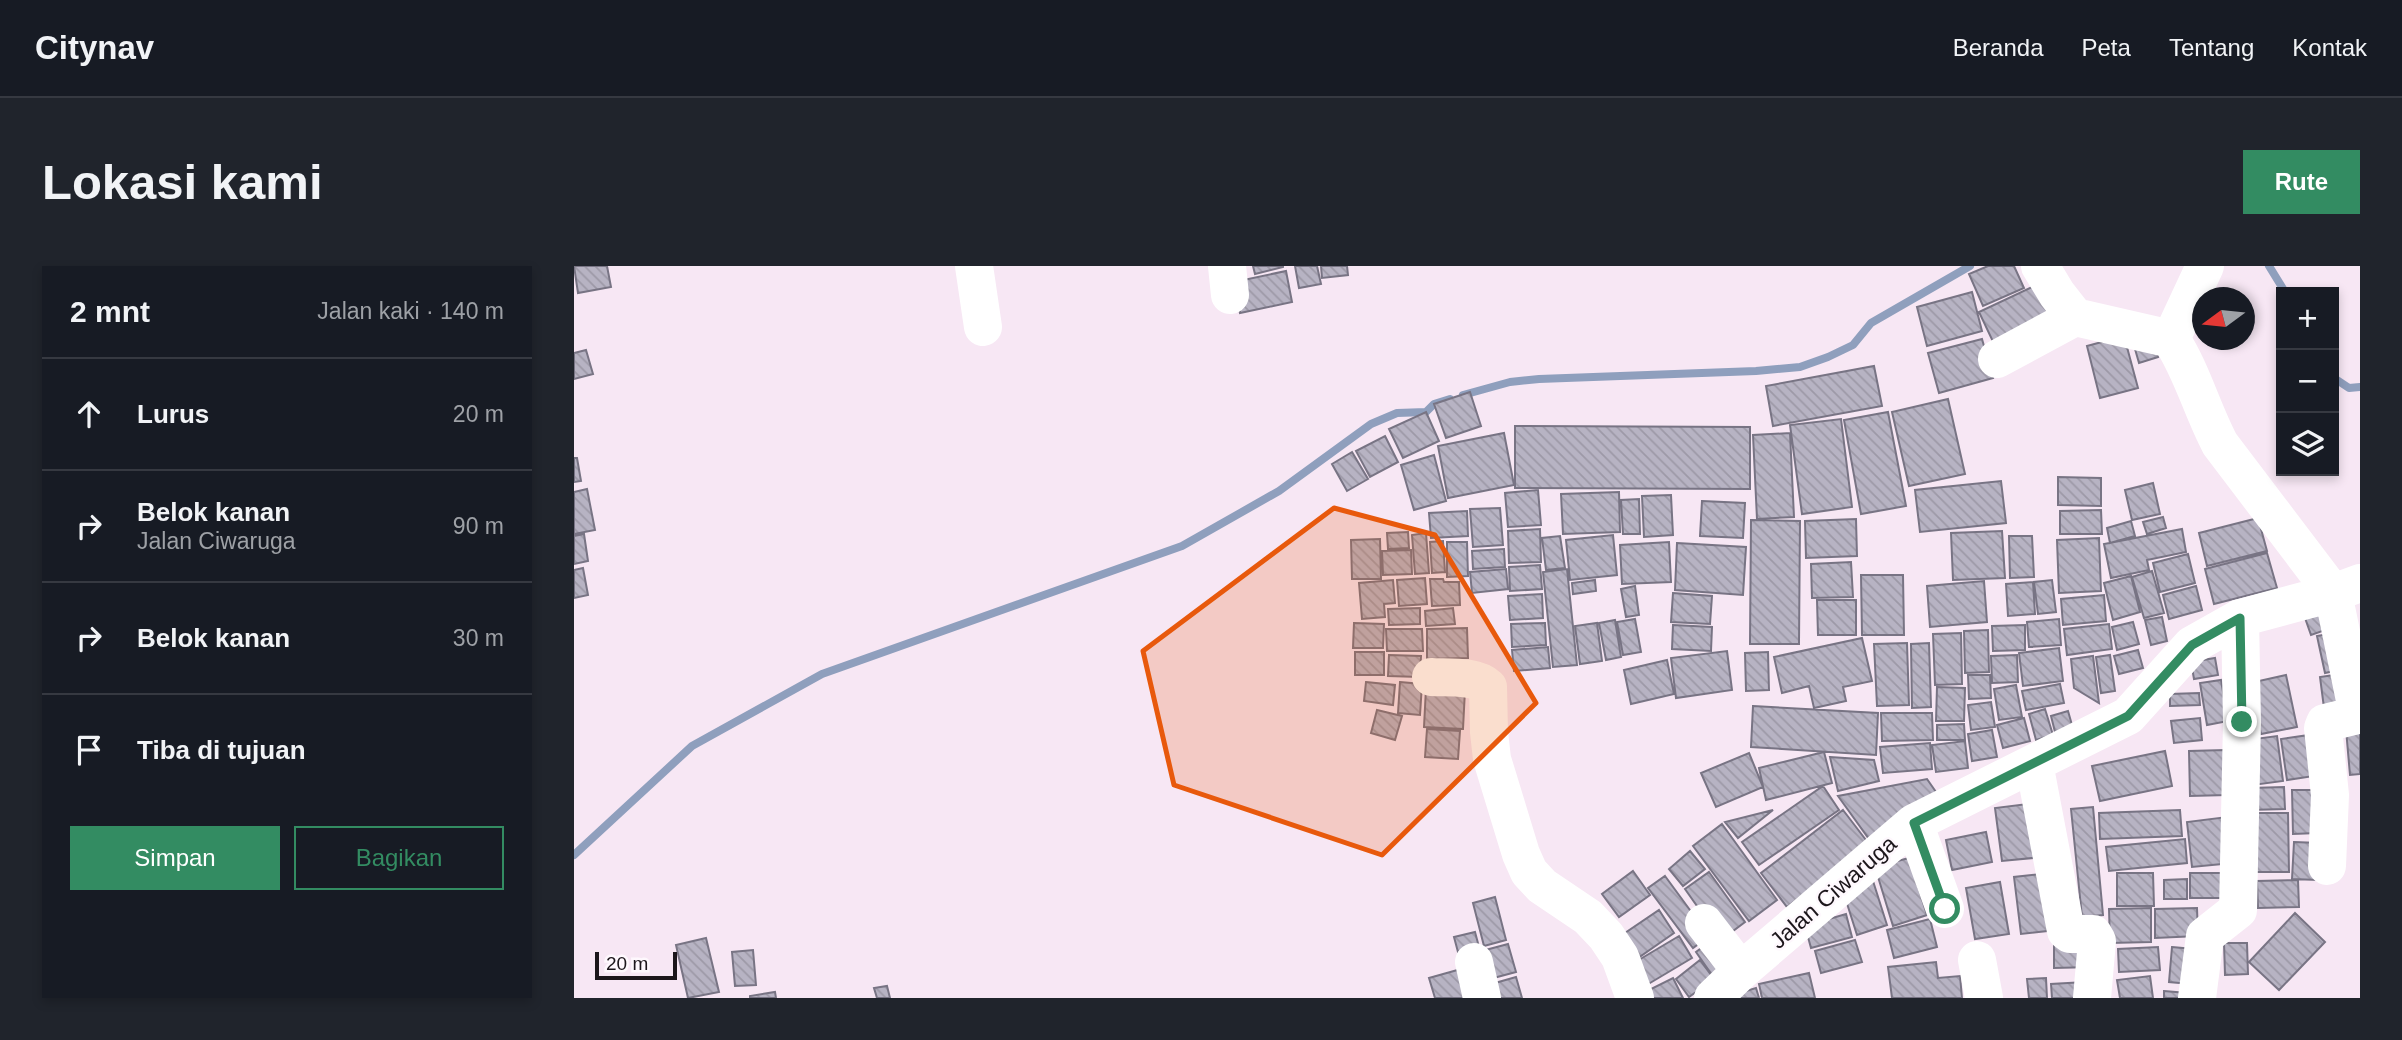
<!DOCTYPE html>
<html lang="id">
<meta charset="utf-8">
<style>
body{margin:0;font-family:Arial,sans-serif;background:#20242c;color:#f1f3f6}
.controls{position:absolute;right:21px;top:21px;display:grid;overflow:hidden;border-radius:0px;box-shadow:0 4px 10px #0003}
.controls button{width:63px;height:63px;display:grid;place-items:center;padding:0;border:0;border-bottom:2px solid #363941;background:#171b24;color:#f1f3f6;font:35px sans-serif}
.compass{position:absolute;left:1618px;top:21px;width:63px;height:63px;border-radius:50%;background:#171b24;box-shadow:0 4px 10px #0003;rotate:255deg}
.scale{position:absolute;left:21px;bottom:18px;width:82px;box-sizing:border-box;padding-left:7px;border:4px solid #1c161b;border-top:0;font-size:19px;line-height:24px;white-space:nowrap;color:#1c161b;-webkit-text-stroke:5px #fef8fd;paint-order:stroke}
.stop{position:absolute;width:21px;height:21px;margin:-16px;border:5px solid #338c62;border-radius:50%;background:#fff}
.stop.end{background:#338c62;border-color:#fff;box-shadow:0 2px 7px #0008}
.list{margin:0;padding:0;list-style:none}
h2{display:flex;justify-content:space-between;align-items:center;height:91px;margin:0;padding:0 28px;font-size:30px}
h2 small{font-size:23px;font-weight:400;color:#9ea1a6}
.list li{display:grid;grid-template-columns:46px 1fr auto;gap:21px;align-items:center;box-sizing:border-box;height:112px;padding:0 28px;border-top:2px solid #363941}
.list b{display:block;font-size:26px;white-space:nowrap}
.list p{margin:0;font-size:23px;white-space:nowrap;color:#9ea1a6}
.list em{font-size:23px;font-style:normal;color:#9ea1a6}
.actions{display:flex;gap:14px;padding:21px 28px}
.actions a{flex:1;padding:16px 0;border:2px solid #338c62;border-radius:0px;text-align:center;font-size:24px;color:#338c62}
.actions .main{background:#338c62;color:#fff}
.icon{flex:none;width:38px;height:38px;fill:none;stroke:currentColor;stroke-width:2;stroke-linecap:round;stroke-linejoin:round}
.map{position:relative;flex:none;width:1786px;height:732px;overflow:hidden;border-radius:0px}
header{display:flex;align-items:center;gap:42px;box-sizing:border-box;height:98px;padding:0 35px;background:#171b24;border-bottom:2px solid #363941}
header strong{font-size:33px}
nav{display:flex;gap:38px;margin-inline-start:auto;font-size:24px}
.intro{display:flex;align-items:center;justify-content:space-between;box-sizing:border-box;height:168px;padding:0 42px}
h1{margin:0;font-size:49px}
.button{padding:18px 32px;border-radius:0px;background:#338c62;color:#fff;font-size:24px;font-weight:700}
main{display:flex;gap:42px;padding:0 42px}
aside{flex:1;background:#171b24;border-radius:0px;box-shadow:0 4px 10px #0003}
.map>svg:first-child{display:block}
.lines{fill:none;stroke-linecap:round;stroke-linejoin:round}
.stream{stroke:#8f9fbd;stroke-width:8}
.building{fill:url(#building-back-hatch);stroke:#787484;stroke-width:2}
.minor{stroke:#fff;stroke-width:38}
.route{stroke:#338c62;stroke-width:9}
.marked{fill:#e8590c;fill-opacity:0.2;stroke:#e8590c;stroke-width:5;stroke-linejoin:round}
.labels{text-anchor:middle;stroke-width:5;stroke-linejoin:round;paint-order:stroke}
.street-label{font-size:23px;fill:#1c161b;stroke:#fef8fd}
</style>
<header>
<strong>Citynav</strong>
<nav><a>Beranda</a><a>Peta</a><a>Tentang</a><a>Kontak</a></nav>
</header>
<div class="intro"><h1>Lokasi kami</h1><a class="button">Rute</a></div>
<main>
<aside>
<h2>2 mnt<small>Jalan kaki · 140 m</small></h2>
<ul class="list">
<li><svg class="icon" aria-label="ahead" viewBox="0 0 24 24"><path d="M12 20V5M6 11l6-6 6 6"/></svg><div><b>Lurus</b></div><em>20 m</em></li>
<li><svg class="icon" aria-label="right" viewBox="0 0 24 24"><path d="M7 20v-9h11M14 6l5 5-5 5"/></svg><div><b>Belok kanan</b><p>Jalan Ciwaruga</p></div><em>90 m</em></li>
<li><svg class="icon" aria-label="right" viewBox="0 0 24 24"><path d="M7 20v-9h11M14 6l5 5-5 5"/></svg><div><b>Belok kanan</b></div><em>30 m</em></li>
<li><svg class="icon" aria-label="arrive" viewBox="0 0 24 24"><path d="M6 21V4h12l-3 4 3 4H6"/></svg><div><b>Tiba di tujuan</b></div></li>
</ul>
<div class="actions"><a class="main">Simpan</a><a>Bagikan</a></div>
</aside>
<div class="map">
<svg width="1786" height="732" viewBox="0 0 1786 732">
<defs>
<pattern id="building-back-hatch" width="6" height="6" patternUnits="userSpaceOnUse" patternTransform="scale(1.75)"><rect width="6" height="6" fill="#b7b3c3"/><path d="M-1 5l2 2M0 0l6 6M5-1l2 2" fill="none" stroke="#9d99a7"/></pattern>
</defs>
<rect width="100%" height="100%" fill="#f7e7f4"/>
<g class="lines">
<path class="stream" d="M1695 0 1711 26
M1760 112 1775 122 1786 121
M889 129 936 116 965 113 1182 105 1226 101 1254 91 1279 79 1297 57 1396 0
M0 589 118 480 248 408 608 280 705 225 797 158 823 147 852 146 860 138 876 133"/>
</g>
<path class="building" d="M0 0H33L37 21 4 27Z
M679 0H709V1L681 8Z
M721 0H743L747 18 725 22Z
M747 0H773L774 9 748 12Z
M1414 0H1440L1450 22 1409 40 1395 8Z
M712 5 718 36 666 47 660 16Z
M1471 15 1488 52 1422 82 1405 46Z
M1398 26 1408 65 1353 80 1343 41Z
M1550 70 1564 122 1526 132 1513 80Z
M1578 71 1584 91 1565 97 1559 76Z
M1408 73 1419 112 1365 127 1354 87Z
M12 84 19 108 0 113V87Z
M1300 100 1308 140 1199 160 1192 120Z
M896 126 907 160 872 172 860 138Z
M1374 133 1391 208 1335 220 1318 146Z
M852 146 865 175 829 192 815 163Z
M1314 146 1332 240 1287 248 1270 154Z
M1267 153 1278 241 1228 248 1216 159Z
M941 160 1176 161V223L941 222Z
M930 167 940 219 874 232 864 180Z
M1216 167 1220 251 1183 253 1179 169Z
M811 170 824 196 796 211 782 185Z
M778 186 794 213 773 225 758 198Z
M860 189 872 235 840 244 827 199Z
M0 192H3L7 215 0 216Z
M1484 211 1527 212V240L1484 239Z
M1427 215 1432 257 1346 266 1341 224Z
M1579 217 1586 248 1558 254 1551 224Z
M13 223 21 264 0 268V226Z
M964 224 967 259 934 261 931 227Z
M1045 226 1046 266 989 268 987 228Z
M1097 229 1099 269 1070 271 1068 230Z
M1065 233 1066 268H1049L1047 234Z
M1128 235 1171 237 1169 272 1126 270Z
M926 242 929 279 899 281 896 243Z
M1527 244 1528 268H1486V245Z
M893 245 894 270 857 272 855 247Z
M1589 251 1592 262 1573 268 1569 256Z
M1684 252 1693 285 1633 300 1625 267Z
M1282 253 1283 290 1232 292 1231 255Z
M1177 254 1226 255 1225 378H1176Z
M1557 255 1561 270 1536 277 1533 262Z
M966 263 967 296 935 297 934 265Z
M1608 263 1612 286 1573 294 1575 304 1537 312 1530 278Z
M1428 265 1431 312 1379 314 1377 267Z
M834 266 835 282 814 283 813 267Z
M852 267 855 307 841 308 838 269Z
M10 268 14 295 0 298V270Z
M1039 269 1043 309 996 314 992 274Z
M986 270 991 302 972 304 968 272Z
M1435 270H1458L1460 311 1436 312Z
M1525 272 1527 325 1485 327 1483 274Z
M806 273 807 313H778L777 274Z
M869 275 871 306 858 307 856 276Z
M873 276H893L894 310 873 311Z
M1095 276 1097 316 1048 318 1046 279Z
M1103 277 1172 281 1169 329 1101 324Z
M930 283 931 301 899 303 898 285Z
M837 284 838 308 809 309 808 285Z
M1693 287 1703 322 1640 338 1631 303Z
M1614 288 1621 317 1586 326 1579 297Z
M1277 296 1279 331 1238 332 1237 298Z
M966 299 968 323 936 325 935 301Z
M9 302 14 329 0 332V304Z
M932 303 934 323 898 327 896 306Z
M993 303 1003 399 979 401 969 306Z
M1578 305 1590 347 1570 352 1558 311Z
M1287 309H1329L1330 369H1288Z
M1557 310 1566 346 1539 354 1530 317Z
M851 312 853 338 825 340 823 314Z
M856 313H869L870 316H885L886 339 858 340Z
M819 314 821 337 810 338 811 351 788 353 785 317Z
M1021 314 1022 325 999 328 998 317Z
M1478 314 1482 346 1464 348 1460 316Z
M1410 315 1413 356 1356 361 1353 320Z
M1459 316 1461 348 1434 350 1432 318Z
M1061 320 1065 349 1052 351 1047 323Z
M1622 320 1628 344 1595 353 1589 329Z
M1099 327 1138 330 1136 358 1097 356Z
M968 328 969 352 936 354 934 330Z
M1530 329 1532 355 1489 359 1487 333Z
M1243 334H1282V369H1244Z
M1753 340 1760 361 1737 369 1730 349Z
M846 342V358L815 359 814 343Z
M879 342 881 358 852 360 851 345Z
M1588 351 1593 375 1577 379 1571 354Z
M1061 353 1067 386 1049 389 1043 356Z
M1485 353 1487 379 1455 381 1453 356Z
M1041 354 1047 391 1032 394 1025 357Z
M1559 356 1565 378 1543 384 1538 361Z
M780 357 810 358 809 382H779Z
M971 357 972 379 938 381 937 358Z
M1023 357 1028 395 1006 398 1001 360Z
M1535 358 1538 383 1493 389 1490 363Z
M1099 359 1138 361 1137 385 1098 383Z
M1451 359V384L1419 385 1418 360Z
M893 362 894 392 853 393V363Z
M812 363H848L849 385H813Z
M1414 364 1415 406 1391 407 1390 365Z
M1766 366 1774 402 1751 407 1743 370Z
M1387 367 1388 418 1361 419 1359 368Z
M1288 372 1298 415 1269 421 1272 435 1240 442 1235 420 1208 427 1200 391Z
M1333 377 1335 439 1303 440 1300 378Z
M1355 377 1357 441 1338 442 1337 378Z
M974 381 976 402 940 405 938 384Z
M1485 382 1489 415 1449 420 1445 387Z
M1564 384 1569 402 1545 408 1540 390Z
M1153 385 1158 424 1102 432 1097 392Z
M781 386H810V409H781Z
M1194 386 1195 424 1172 425 1171 387Z
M815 389 847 390 846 411 814 410Z
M1443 389 1444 416 1418 417 1417 390Z
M1536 389 1541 425 1527 427 1522 391Z
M1519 390 1525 437 1500 422 1497 393Z
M1641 392 1644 409 1620 413 1617 396Z
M1093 394 1100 428 1057 438 1050 404Z
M1767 408 1772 440 1750 442 1746 411Z
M1394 409H1416L1417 432 1395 433Z
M1712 409 1723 461 1687 468 1676 417Z
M1647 414 1654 455 1633 459 1626 417Z
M792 416 821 419 819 439 790 435Z
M826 416 848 418 846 449 824 447Z
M1486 418 1490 437 1452 444 1448 425Z
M1442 419 1448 451 1425 454 1420 423Z
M1363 421 1391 422 1390 455H1362Z
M852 422 891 424 889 463 850 461Z
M1625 427 1626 439 1596 440V428Z
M1417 436 1421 461 1397 464 1394 439Z
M1179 440 1304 447 1302 489 1177 481Z
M1471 443 1479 469 1462 474 1455 448Z
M803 444 828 450 821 474 797 467Z
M1494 445 1500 466 1482 470 1477 450Z
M1307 447H1358L1359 474 1308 475Z
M1450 452 1456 475 1429 482 1423 459Z
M1626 452 1628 474 1600 477 1597 455Z
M1390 458 1391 474H1363V459Z
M1786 461V508L1776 509 1772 463Z
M853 463 886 465 884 493 851 491Z
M1418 464 1423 491 1398 495 1394 468Z
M1735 469 1740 510 1713 514 1707 473Z
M1703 470 1709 515 1679 519 1673 474Z
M1391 475 1394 502 1362 506 1358 479Z
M1356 477 1358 503 1309 507 1306 481Z
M1651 484 1653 529 1616 530 1615 485Z
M1591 485 1598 520 1526 535 1518 500Z
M1250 486 1258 517 1192 534 1185 502Z
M1175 487 1189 521 1142 541 1127 507Z
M1256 491 1300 494 1305 515 1264 525Z
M1353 513 1362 526 1295 573 1264 530Z
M1249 520 1265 544 1185 599 1168 576Z
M1710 521 1711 543 1676 544V522Z
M1718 524H1743V567L1719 568Z
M1463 537 1469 591 1428 595 1421 542Z
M1519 541 1529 649 1508 651 1497 543Z
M1199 544 1164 572 1151 556Z
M1269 544 1295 578 1213 641 1187 607Z
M1606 544 1608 570 1526 573 1525 547Z
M1676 547H1714L1715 606H1676Z
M1653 551 1658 597 1618 601 1613 556Z
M1148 558 1203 634 1175 655 1119 580Z
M1412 566 1418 596 1378 604 1372 574Z
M1611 573 1613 597 1535 605 1532 581Z
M1720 576 1745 577 1744 614 1718 613Z
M1116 585 1131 603 1109 620 1095 603Z
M1335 592 1353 649 1319 660 1301 601Z
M1059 605 1076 629 1045 651 1028 628Z
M1135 606 1171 656 1147 674 1111 623Z
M1475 607 1482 664 1447 668 1440 611Z
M1543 607H1579L1580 640H1543Z
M1616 607H1661V632H1616Z
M1091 610 1135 670 1119 682 1074 622Z
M1613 613V633H1590V614Z
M1724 614 1725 641 1684 642 1683 615Z
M1299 615 1313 659 1283 669 1269 625Z
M1426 616 1435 668 1401 673 1392 622Z
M921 631 932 674 910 680 899 637Z
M1577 642V676L1536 677 1535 643Z
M1623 642 1624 670 1581 672V643Z
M1085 644 1100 667 1064 692 1048 669Z
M1721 647 1751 676 1705 724 1675 696Z
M1272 648 1278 671 1237 682 1231 660Z
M1356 653 1363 681 1320 692 1313 664Z
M901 666 905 681 884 686 880 671Z
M1105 670 1118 692 1071 720 1058 698Z
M1519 670 1520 701 1480 702V671Z
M132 672 145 726 114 732 102 679Z
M1281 674 1288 696 1247 707 1241 685Z
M1137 675 1153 698 1138 709 1122 686Z
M1650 677H1673L1674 708 1651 709Z
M934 678 942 706 912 714 904 686Z
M1584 681 1586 704 1545 706 1544 683Z
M1598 681 1619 683 1616 718 1595 716Z
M179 684 182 719 161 720 158 686Z
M1126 694 1140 713 1115 731 1102 713Z
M1362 696 1364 712 1386 710 1388 732H1318L1314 701Z
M894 701 901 732H861L855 712Z
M1235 707 1241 732H1188L1185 718Z
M1576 710 1579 732H1546L1543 714Z
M942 711 948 732H918L914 719Z
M1099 712 1109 732H1071L1069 727Z
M1472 712 1473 732H1455L1453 713Z
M1511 716 1512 732H1478L1477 718Z
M313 720 316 732H303L300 722Z
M1182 722 1185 732H1149Z
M1590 725 1613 727V732H1590Z
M201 726 202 732H176V730Z"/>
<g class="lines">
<path class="minor" d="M400 0 409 61
M653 0 656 29
M1466 0 1483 28 1501 51 1597 73
M1631 0 1597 73C1618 105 1628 144 1646 178L1759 327 1784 449 1751 457 1749 462 1756 529 1753 600
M1423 93 1501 51
M857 411C874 412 901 409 914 421L915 466 918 493 947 588 955 606 968 620 1014 651 1032 670 1046 691 1061 732
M1460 497 1492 665 1496 668H1519L1523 675 1518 732
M1340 557 1371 643
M1130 657 1167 705
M1403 694 1410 732
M900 696 908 732
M1139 732 1167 705 1340 557 1554 450 1618 379 1666 352 1759 327 1786 317
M1623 732 1631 670 1664 644 1668 456 1666 352"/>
</g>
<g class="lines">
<path class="route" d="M1371 643 1340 557 1554 450 1618 379 1666 352 1668 456"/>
</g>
<path class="marked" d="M760 242 861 269 962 437 808 589 600 519 569 385Z"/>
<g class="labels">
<g class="street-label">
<text transform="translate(1259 626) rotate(-41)" y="8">Jalan Ciwaruga</text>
</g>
</g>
</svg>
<div class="controls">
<button>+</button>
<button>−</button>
<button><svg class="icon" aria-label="layers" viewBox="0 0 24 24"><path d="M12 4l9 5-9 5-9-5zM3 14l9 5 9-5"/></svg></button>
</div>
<svg class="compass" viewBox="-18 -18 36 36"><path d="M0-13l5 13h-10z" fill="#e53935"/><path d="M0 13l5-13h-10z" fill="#9ea1a6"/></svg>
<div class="scale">20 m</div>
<div class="stop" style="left:1371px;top:643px"></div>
<div class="stop end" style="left:1668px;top:456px"></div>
</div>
</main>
